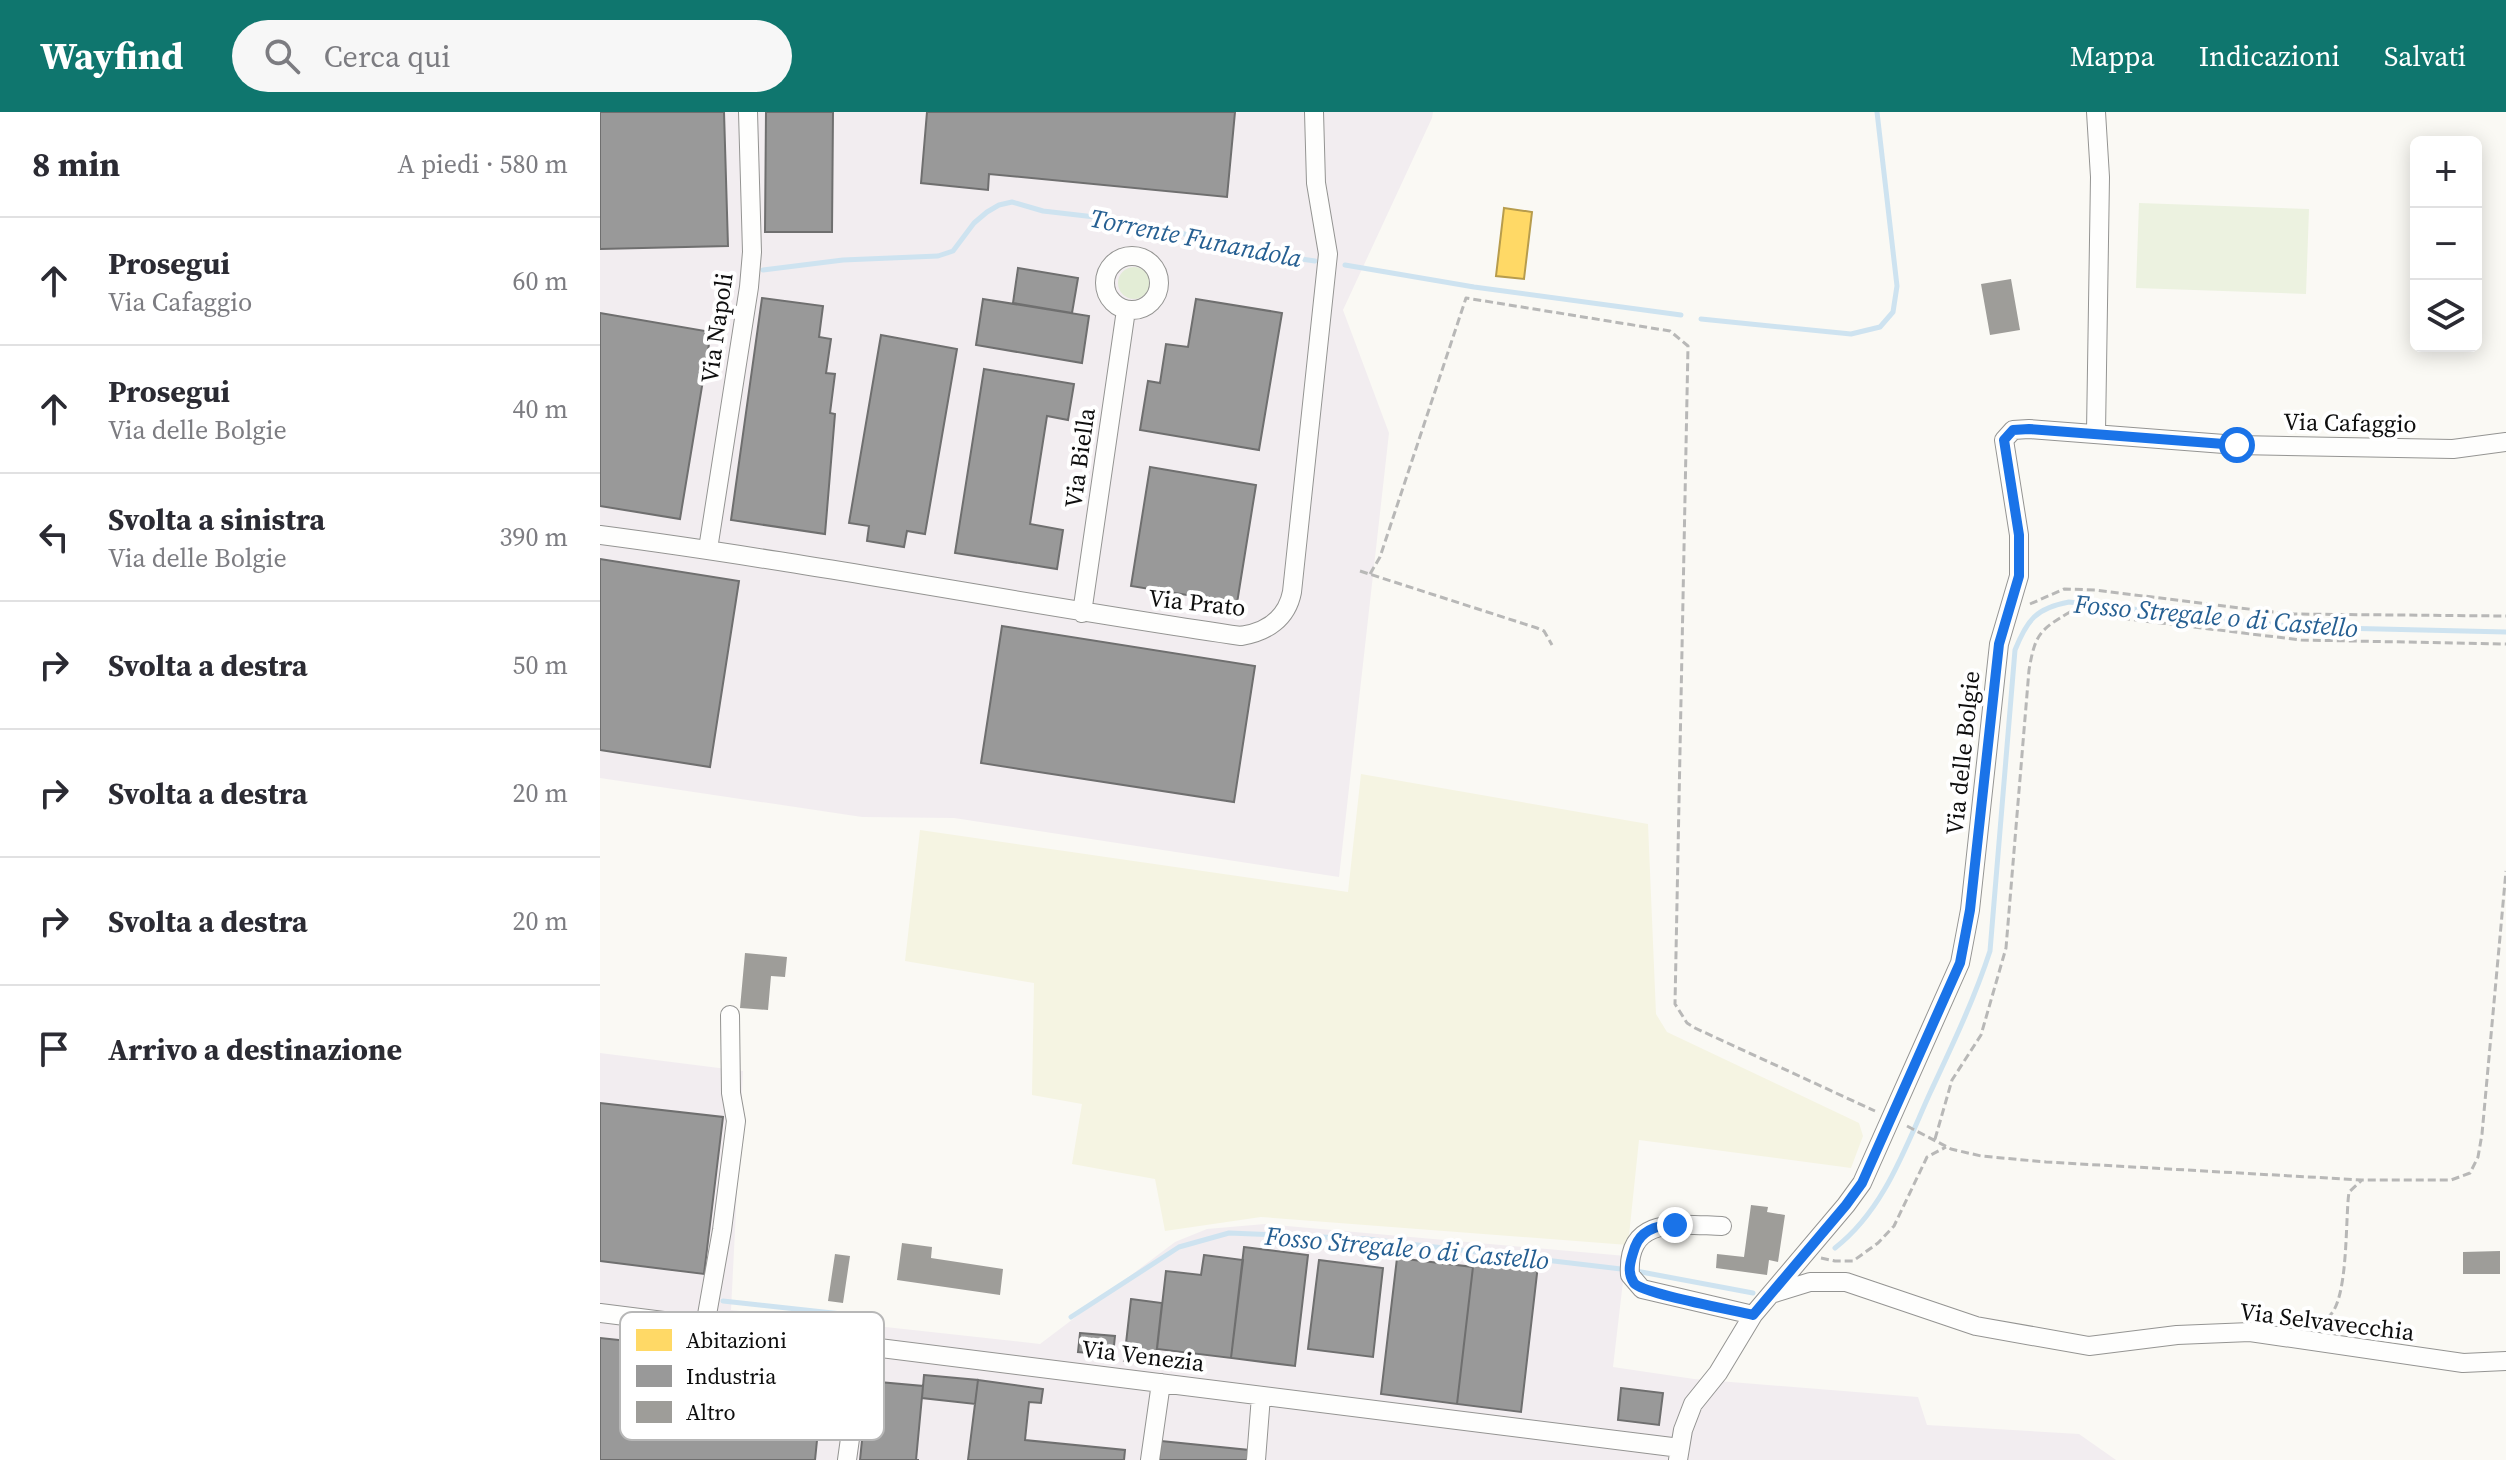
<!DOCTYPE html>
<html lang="it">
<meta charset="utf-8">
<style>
body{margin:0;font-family:"Source Serif 4",serif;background:#f7f7f7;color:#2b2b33}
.controls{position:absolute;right:24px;top:24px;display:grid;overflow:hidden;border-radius:12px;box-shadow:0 4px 20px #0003}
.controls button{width:72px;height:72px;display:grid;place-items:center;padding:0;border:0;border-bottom:2px solid #e1e1e2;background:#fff;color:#2b2b33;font:40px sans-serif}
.stop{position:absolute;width:24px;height:24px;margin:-18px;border:6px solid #1a73e8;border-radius:50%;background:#fff}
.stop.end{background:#1a73e8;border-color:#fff;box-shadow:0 2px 8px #0008}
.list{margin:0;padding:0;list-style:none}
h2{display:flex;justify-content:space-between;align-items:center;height:104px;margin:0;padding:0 32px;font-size:34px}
h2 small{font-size:26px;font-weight:400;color:#7c7c81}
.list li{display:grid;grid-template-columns:52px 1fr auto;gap:24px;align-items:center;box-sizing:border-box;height:128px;padding:0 32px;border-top:2px solid #e1e1e2}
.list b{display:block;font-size:30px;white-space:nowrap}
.list p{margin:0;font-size:26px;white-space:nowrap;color:#7c7c81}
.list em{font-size:26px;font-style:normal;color:#7c7c81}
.icon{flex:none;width:44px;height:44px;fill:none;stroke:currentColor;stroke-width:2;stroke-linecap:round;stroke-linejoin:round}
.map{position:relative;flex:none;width:1906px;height:1348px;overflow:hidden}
header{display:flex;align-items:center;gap:48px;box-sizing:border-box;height:112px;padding:0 40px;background:#0f766e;color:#fff}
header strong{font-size:38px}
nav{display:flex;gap:44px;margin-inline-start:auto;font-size:28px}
.search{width:560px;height:72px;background:#f7f7f7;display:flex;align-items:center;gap:20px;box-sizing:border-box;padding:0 28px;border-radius:44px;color:#7c7c81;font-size:30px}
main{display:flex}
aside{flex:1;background:#fff}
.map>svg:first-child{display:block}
.industrial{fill:#f2edf0}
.farmland{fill:#f5f4e2}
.green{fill:#e3edd6}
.pitch{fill:#ecf2e0}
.homes{fill:#ffd966;stroke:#b79c4c;stroke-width:2}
.industry{fill:#999;stroke:#6f6f6f;stroke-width:2}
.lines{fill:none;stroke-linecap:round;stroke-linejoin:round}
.stream{stroke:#cee3f0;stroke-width:5}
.building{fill:#9e9d99}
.minor-casing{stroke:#949492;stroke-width:20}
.path{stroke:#b8b8b7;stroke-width:3;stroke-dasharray:8 4;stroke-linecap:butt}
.minor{stroke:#fefefd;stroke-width:18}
.route{stroke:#1a73e8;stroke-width:10}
.labels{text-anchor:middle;stroke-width:8;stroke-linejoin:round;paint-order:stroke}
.street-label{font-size:24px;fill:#0e0e0e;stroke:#fff}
.water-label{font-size:26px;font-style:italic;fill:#255f92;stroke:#fff}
.key{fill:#fff;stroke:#b7b7b7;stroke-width:2}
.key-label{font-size:22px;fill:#0e0e0e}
</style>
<header>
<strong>Wayfind</strong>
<div class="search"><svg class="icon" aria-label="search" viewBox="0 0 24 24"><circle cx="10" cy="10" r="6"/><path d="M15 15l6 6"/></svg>Cerca qui</div>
<nav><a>Mappa</a><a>Indicazioni</a><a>Salvati</a></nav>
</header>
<main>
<aside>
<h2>8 min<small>A piedi · 580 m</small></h2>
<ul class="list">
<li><svg class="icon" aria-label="ahead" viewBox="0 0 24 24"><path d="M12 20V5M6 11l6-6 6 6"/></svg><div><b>Prosegui</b><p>Via Cafaggio</p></div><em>60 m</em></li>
<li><svg class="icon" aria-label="ahead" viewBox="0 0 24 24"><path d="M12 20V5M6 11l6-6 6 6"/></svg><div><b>Prosegui</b><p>Via delle Bolgie</p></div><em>40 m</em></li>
<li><svg class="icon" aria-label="left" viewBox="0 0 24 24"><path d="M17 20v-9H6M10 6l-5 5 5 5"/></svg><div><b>Svolta a sinistra</b><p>Via delle Bolgie</p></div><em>390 m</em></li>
<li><svg class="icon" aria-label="right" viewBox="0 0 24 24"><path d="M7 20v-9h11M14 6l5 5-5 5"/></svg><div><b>Svolta a destra</b></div><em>50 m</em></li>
<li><svg class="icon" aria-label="right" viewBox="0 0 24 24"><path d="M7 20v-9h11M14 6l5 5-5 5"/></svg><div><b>Svolta a destra</b></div><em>20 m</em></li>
<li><svg class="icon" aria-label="right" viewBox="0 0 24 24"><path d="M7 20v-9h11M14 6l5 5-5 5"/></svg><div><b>Svolta a destra</b></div><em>20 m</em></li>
<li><svg class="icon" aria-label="arrive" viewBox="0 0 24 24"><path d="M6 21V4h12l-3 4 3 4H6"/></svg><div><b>Arrivo a destinazione</b></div></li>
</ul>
</aside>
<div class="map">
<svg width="1906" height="1348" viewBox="0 0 1906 1348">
<rect width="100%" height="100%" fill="#faf9f4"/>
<path class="industrial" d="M0 0H833L832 6 743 198 789 321 739 765 354 706 262 705 0 666Z
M0 941 143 959 131 1198 440 1232 575 1130 607 1117 665 1112 1026 1144 1013 1255 1094 1267 1318 1285 1327 1313 1479 1322 1516 1348H0Z"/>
<path class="farmland" d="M761 662 1048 712 1056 902 1067 920 1259 1011 1263 1024 1251 1056 1039 1028 1028 1133 661 1105 565 1119 555 1067 472 1052 482 992 432 983 434 871 305 849 320 718 748 780Z"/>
<path class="green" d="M518 171a16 16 0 1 1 32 0a16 16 0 1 1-32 0Z"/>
<path class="pitch" d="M1539 91 1709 97 1706 182 1536 176Z"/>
<path class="homes" d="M904 96 932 100 924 167 896 164Z"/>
<path class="industry" d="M0 0H124L128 134 0 137Z
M166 0H233L232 120H165Z
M327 0H635L627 85 389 62 388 78 321 71Z
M418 156 478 166 472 201 413 191Z
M162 186 223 194 219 225 231 227 226 261 235 262 230 301 235 302 225 422 131 408Z
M383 187 489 204 482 251 376 233Z
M596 187 682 201 659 338 540 318 548 269 560 271 566 232 588 235Z
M0 201 111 220 80 407 0 394Z
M281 223 357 237 325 422 307 419 304 435 267 429 269 414 249 411Z
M384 257 474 272 468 308 447 304 430 412 463 418 457 457 355 441Z
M550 355 656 373 637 491 531 474Z
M0 447 139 469 110 655 0 638Z
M402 514 655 554 634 690 381 651Z
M0 991 123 1005 104 1162 0 1149Z
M644 1135 708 1143 695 1254 631 1246Z
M604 1143 643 1148 631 1246 557 1237 566 1159 601 1163Z
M797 1146 873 1155 857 1292 781 1282Z
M874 1146 938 1153 921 1300 857 1292Z
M719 1148 783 1156 773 1245 708 1237Z
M531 1187 562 1191 555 1253 524 1249Z
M480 1221 515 1224 513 1243 478 1240Z
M0 1226 225 1250 215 1348H0Z
M324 1263 378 1268 375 1292 322 1286Z
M378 1268 443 1277 441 1291 429 1290 425 1328 525 1338 524 1348H368Z
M268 1269 323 1274 316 1348H319H260Z
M1021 1276 1063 1281 1059 1313 1018 1308Z
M561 1329 649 1338V1348H559Z"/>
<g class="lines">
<path class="stream" d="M745 153 874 175 1081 203
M163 158 243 148 338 144 353 139 374 111 387 100 399 93 412 90 443 99 538 110 654 140 715 149
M1101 207 1251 222 1280 215 1293 200 1297 174 1277 0
M1235 1136C1284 1098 1305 1036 1330 981 1352 934 1374 888 1390 839L1415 538C1427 508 1436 496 1469 490L1696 515 1906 520
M1036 1159 1153 1181
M123 1189 260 1204
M471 1205 579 1135 629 1121 767 1127 1021 1157"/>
</g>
<path class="building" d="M1411 167 1420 218 1390 223 1381 172Z
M145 841 187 845 185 865 171 864 168 898 140 896Z
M1151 1093 1168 1095 1167 1100 1185 1103 1178 1150 1169 1148 1167 1163 1116 1156 1117 1142 1144 1145Z
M302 1131 332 1135 331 1146 403 1157 400 1183 297 1168Z
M1900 1139V1162H1863V1140Z
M235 1142 250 1144 243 1191 228 1189Z"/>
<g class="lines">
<g class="minor-casing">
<path id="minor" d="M1496 0 1500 65 1496 320
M505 171a27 27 0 1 1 54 0a27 27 0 1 1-54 0Z
M0 423C214 451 427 493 641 524 667 520 687 506 692 480L728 142 716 71 714 0
M108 437 149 175 152 140 148 0
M482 501 526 198
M1122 1114C1081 1113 1026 1102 1030 1163L1042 1177 1153 1203
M1171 1182 1210 1170H1246L1376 1214 1489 1234 1577 1223 1650 1220 1863 1251 1906 1249
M0 1201 1080 1336
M105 1214 122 1118 136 1009 131 981 130 903
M247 1348 263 1234
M550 1348 561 1271
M656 1348 661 1284
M1078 1348 1083 1318 1093 1292 1118 1261 1153 1203 1246 1093 1262 1071 1360 851 1370 798 1399 532 1419 464V423L1404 328 1413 318 1429 317 1637 333 1853 337 1906 330"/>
</g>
<path class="path" d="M760 459 937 516 944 519 952 533
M770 462 780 445 866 186 1070 219 1088 234 1075 892 1087 911 1095 916 1275 999
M1430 492 1464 477 1495 478 1689 502 1906 504
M1307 1014 1351 1037 1381 1044 1446 1050 1762 1068H1851L1870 1061 1878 1045 1882 1022 1906 759
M1335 1027 1352 968 1381 923 1406 836 1429 558C1435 523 1439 518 1470 500L1701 528 1906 532
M1221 1146 1235 1149H1253L1278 1131 1294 1114 1327 1045 1346 1035
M1716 1211C1720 1209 1725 1208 1728 1205 1749 1190 1745 1107 1749 1080L1762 1068"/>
<use href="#minor" class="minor"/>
</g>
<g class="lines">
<path class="route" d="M1075 1113C1057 1113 1041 1118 1035 1135 1031 1147 1026 1160 1034 1171 1043 1182 1133 1198 1153 1203L1246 1093 1262 1071 1360 851 1370 798 1399 532 1419 464V423L1404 328 1413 318 1429 317 1637 333"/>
</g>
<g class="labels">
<g class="street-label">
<text transform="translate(117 216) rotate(-82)" y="8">Via Napoli</text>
<text transform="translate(1750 311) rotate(1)" y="8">Via Cafaggio</text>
<text transform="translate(480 346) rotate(-82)" y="8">Via Biella</text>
<text transform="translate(597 491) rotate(6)" y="8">Via Prato</text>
<text transform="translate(1363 641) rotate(-84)" y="8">Via delle Bolgie</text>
<text transform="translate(1727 1210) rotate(7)" y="8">Via Selvavecchia</text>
<text transform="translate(543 1244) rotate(7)" y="8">Via Venezia</text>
</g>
<g class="water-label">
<text transform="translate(596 126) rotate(11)" y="9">Torrente Funandola</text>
<text transform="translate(1616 504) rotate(5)" y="9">Fosso Stregale o di Castello</text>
<text transform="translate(807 1136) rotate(5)" y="9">Fosso Stregale o di Castello</text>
</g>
</g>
<rect x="20" y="1200" width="264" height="128" rx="12" class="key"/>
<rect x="36" y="1217" width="36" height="22" fill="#ffd966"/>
<rect x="36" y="1253" width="36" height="22" fill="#999"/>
<rect x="36" y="1289" width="36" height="22" fill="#9e9d99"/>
<g class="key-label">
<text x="86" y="1236">Abitazioni</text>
<text x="86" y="1272">Industria</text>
<text x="86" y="1308">Altro</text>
</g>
</svg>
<div class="controls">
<button>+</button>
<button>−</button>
<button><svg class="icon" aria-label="layers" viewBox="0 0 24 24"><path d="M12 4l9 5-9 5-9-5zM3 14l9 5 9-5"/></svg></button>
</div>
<div class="stop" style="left:1637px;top:333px"></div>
<div class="stop end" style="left:1075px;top:1113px"></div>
</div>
</main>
